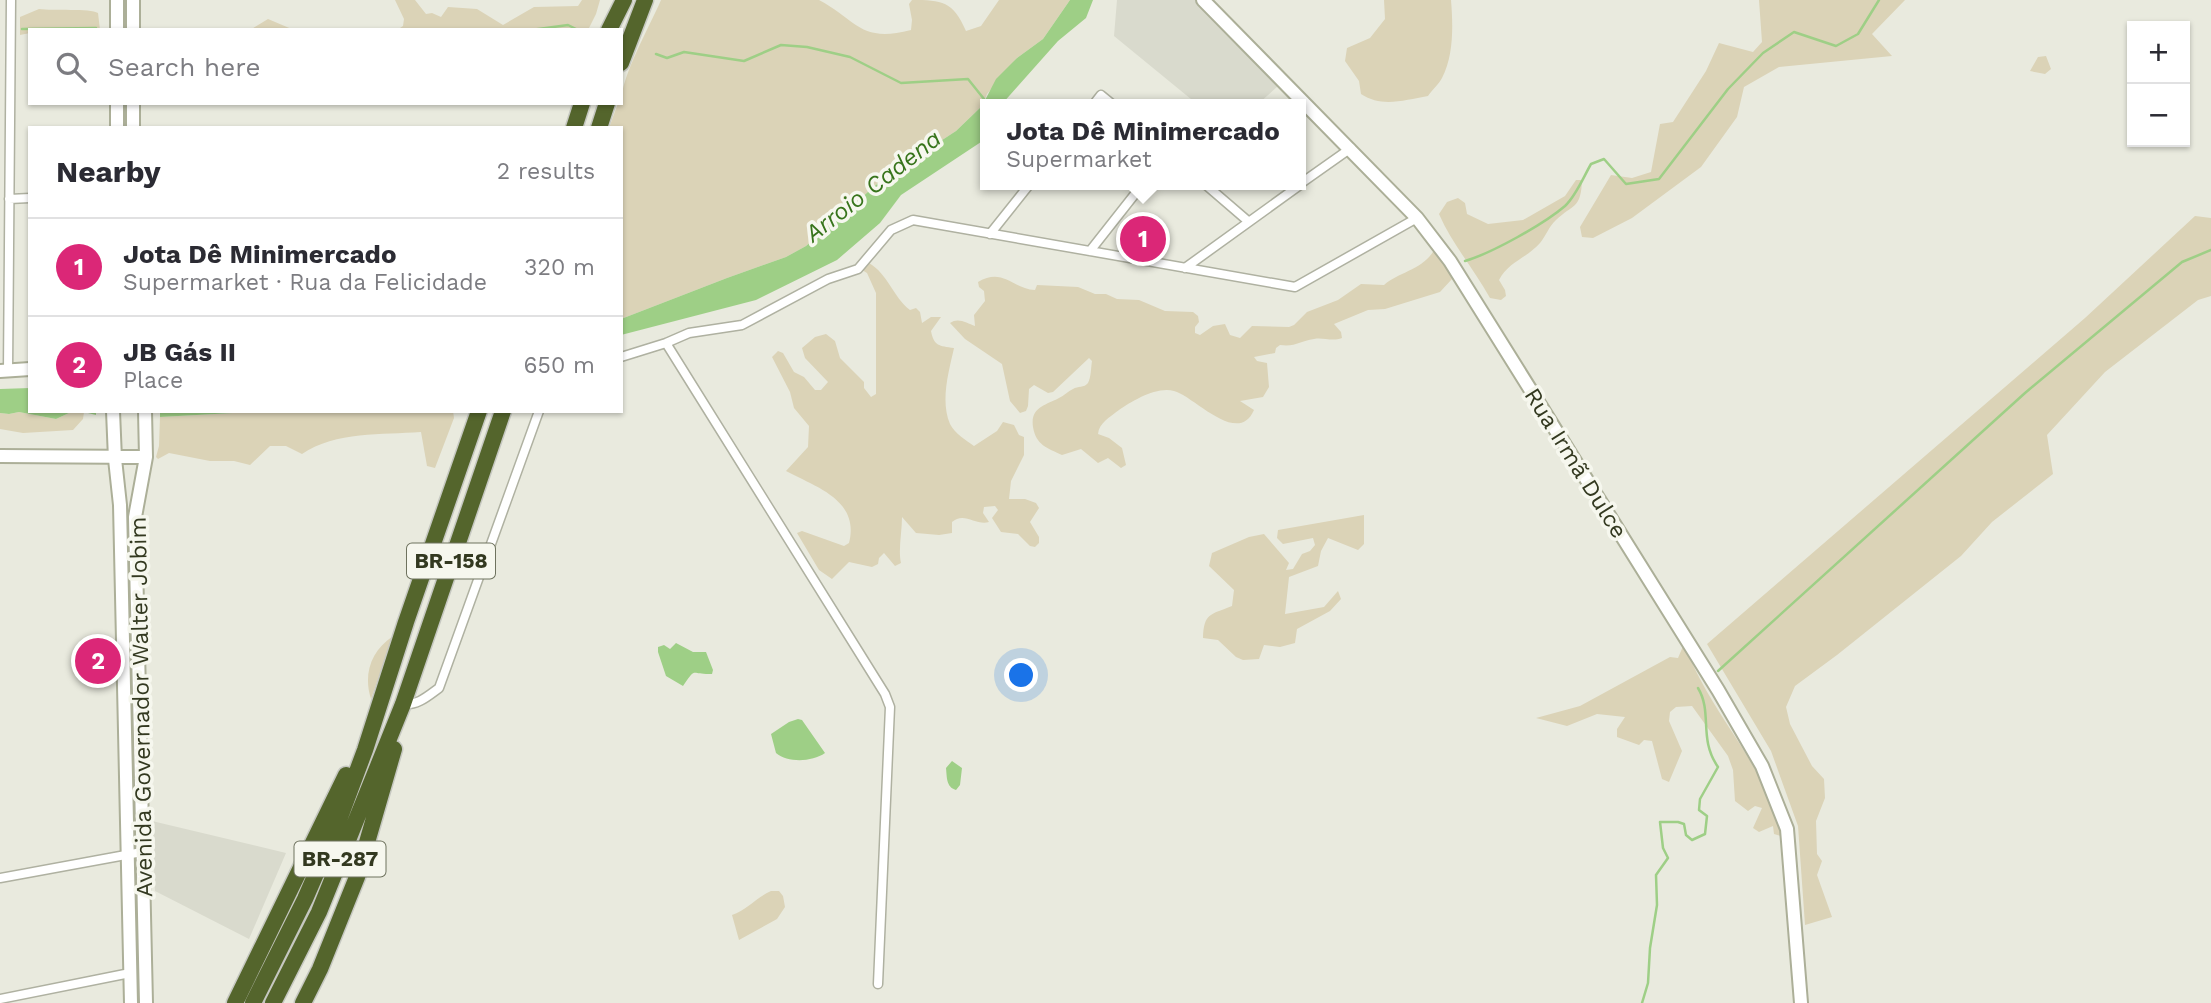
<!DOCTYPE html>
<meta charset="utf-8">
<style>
body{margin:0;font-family:"Work Sans",sans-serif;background:#f7f7f7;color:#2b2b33}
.controls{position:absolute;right:21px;top:21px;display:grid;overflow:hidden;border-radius:0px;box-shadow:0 2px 5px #0004}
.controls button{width:63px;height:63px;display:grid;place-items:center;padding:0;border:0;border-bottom:2px solid #e1e1e2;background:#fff;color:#2b2b33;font:35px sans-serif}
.you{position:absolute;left:1022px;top:676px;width:24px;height:24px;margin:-18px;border:5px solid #fff;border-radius:50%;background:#1a73e8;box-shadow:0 0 0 10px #1a73e833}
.badge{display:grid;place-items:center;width:46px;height:46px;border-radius:50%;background:#db2777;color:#fff;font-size:23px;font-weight:700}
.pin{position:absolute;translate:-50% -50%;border:4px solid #fff;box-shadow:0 2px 7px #0006}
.popup{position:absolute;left:980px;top:99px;width:326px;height:91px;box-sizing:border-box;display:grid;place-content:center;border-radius:0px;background:#fff;filter:drop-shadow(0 2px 5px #0005);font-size:23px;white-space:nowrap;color:#7c7c81}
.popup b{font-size:26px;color:#2b2b33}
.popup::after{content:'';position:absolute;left:50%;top:100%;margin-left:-14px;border:14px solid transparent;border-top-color:#fff}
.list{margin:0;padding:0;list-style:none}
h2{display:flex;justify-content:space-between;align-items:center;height:91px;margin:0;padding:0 28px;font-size:30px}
h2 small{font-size:23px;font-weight:400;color:#7c7c81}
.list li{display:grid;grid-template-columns:46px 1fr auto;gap:21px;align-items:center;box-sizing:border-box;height:98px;padding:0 28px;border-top:2px solid #e1e1e2}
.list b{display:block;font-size:26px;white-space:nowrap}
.list p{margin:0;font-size:23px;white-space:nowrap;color:#7c7c81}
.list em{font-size:23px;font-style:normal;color:#7c7c81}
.icon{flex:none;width:38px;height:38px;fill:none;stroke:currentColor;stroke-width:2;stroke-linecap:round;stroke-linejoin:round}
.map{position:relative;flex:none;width:2211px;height:1003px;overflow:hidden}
.search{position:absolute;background:#fff;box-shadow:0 2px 5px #0004;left:28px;top:28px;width:595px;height:77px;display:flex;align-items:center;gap:18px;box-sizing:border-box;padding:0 24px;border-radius:0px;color:#7c7c81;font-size:26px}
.panel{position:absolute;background:#fff;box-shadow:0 2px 5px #0004;left:28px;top:126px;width:595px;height:287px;border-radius:0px}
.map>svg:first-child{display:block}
.built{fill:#d9dacd}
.green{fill:#dbd3b7}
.water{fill:#9ecf86}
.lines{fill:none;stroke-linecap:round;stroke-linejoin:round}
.stream{stroke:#9ecf86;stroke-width:2.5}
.street-casing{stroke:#afb1a1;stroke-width:11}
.secondary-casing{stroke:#acaf98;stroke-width:16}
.highway-casing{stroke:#c6c8c1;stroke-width:19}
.street{stroke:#fff;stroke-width:8}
.secondary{stroke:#fff;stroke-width:12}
.highway{stroke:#54652c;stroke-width:16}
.labels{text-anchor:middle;stroke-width:7;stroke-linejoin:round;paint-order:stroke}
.shield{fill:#f6f7ee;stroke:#6e725e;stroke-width:2}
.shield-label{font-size:21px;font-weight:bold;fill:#333920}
.street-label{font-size:23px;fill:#333920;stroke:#f6f7ee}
.water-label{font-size:24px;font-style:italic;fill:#37741b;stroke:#f6f7ee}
</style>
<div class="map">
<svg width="2211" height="1003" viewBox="0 0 2211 1003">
<rect width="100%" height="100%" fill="#e9eade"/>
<path class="built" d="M1117 0H1195L1278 86 1258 104H1197L1114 36Z
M152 821 286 853 249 939 155 891Z"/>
<path class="green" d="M395 0H415L426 14 432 13 441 17 448 7 477 9 503 25 534 7 578 6 582 0H600L596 14 588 30H397L403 26 404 19Z
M661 0H819C858 21 860 43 911 30L912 20 909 4 912 0C942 0 953 1 966 31L981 26 999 0H1070L1043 39 1017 58 987 94 982 106 956 131 884 178 806 246 786 257 727 278 621 319V128H609L618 103H621C621 76 650 26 661 0Z
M1384 0H1451C1453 25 1454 55 1442 78 1439 84 1432 90 1428 96 1404 100 1382 108 1361 94L1359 81 1345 61 1347 48 1370 38 1385 19Z
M1759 0H1905L1872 34 1892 56 1779 67 1744 87 1737 117 1701 167 1632 218 1593 238 1582 237 1580 227 1611 175 1632 178 1651 172 1660 124 1673 122 1706 71 1719 43 1753 52 1762 42Z
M39 9C53 11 90 8 98 13L100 30H30V33L20 35V17Z
M268 19 294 30H250Z
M2046 56 2051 69 2045 74 2030 71 2038 57Z
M1576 180H1582C1581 209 1573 204 1556 220 1549 226 1546 236 1540 243 1527 258 1508 262 1499 280L1505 290 1506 296 1501 300 1490 298C1474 269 1452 244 1439 214L1447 202 1458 198 1465 203 1467 214 1488 224 1523 220 1565 196Z
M2195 216 2211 218V296L2198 300 2105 372 2047 435 2053 474 1992 522 1961 556 1837 655 1795 686 1786 707 1790 724 1812 766 1824 779 1825 798 1816 821 1817 854 1822 861 1817 875 1832 917 1805 925 1798 826 1771 751 1707 644 2085 318Z
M1434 250 1444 262 1452 279 1440 292 1385 309 1368 310 1334 324 1341 332 1342 338C1332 342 1323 337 1314 339 1300 341 1296 347 1280 345L1276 348 1275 353 1254 357 1257 361 1267 363 1269 387 1263 397 1240 401 1254 410C1238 447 1194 396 1174 391 1157 386 1132 401 1119 410 1110 417 1099 423 1098 434L1109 438 1122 448 1126 465 1121 468 1108 458 1098 463 1081 449 1062 455C1047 448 1036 445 1033 427 1030 407 1046 405 1059 398 1064 396 1068 391 1073 389 1078 386 1084 388 1088 383 1091 378 1091 367 1092 361L1089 358 1053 392 1048 393 1034 385 1029 389 1028 406 1026 411 1020 413 1010 401 1002 364 965 339 950 323C958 317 967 323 975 326L974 315 985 301 984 291 979 287 978 282C1003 267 1013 289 1035 290L1037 285 1078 287 1095 294H1106L1117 299 1139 300 1165 311 1193 312 1198 316 1199 322 1195 327V333L1200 335 1213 326 1225 324 1230 335 1240 338 1252 326 1289 327 1294 325 1307 312 1338 300 1361 284 1384 285C1399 272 1424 269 1434 250Z
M869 263C888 274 893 297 910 310L916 308 920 312 922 323 931 317H941L931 331C934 346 939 346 954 348 949 371 940 401 950 424 955 434 966 440 974 446L997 431 1003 422 1014 425 1019 435 1024 437V455L1011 481 1009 499H1025L1036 503 1039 508 1030 522 1039 537V543L1035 547 1030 546 1018 534 1001 532 992 518 998 510 995 506 984 507 983 513 989 522C976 526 964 511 952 522V533L939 535 916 533 902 517C902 532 898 550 901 563L895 566 884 553 879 558 878 564 872 567 849 562 832 579 819 570 797 533 802 531 844 546 849 543C860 500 816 487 786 471L808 447 809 426 794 408 790 392 772 357 778 351 783 353 794 372 804 377 815 390H821L828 382 805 358 802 348 815 337 826 334 835 341 840 358 864 382V388L871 397 876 394V293L867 273 862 270Z
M272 411H453L454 418 435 468 427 466 421 432C382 435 336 431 302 454L286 446H270L250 465 234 461H210L169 453 158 459 156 457 159 446 160 417Z
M19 412 56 419 69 413 84 412 83 419 73 430 23 433 0 429V413L9 414Z
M1364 515V544L1358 550 1328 538 1321 551 1318 566 1289 577 1285 614 1324 607 1338 591 1341 599 1330 611 1297 629 1295 643 1280 647 1264 645 1259 659 1243 660 1236 657 1218 640 1203 638C1204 613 1210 615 1232 606L1234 590 1209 566 1212 553 1249 537 1264 534 1289 563 1286 570 1293 569 1302 554 1310 551 1315 545 1313 538 1283 544 1277 538 1278 530Z
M393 636 371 699C363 674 371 651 393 636Z
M1684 644C1689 656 1694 668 1700 679 1729 734 1767 772 1781 836L1774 834 1773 826 1759 832 1753 828 1762 808 1755 806 1748 811 1735 801 1733 770 1728 756 1692 706 1676 707 1670 712 1669 721 1682 751 1669 782 1662 779 1652 741 1644 740 1639 745 1617 737V729L1625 717 1597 714 1567 726 1536 718 1580 706 1670 657 1678 658Z
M771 891H779L783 896 785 907 777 919 739 940 732 915C747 910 757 897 771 891Z"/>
<path class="water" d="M1070 0H1093L1086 18 1058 41 1002 104H986L984 140 901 195 880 223 837 260 756 300 621 335V319L727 278 786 257 806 246 884 178 956 131 982 106 996 79 1017 58 1043 39Z
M30 388V411H96V415L84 412 69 413 56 419 19 412 9 414 0 413V389Z
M160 411H272L160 417Z
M676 643 693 652H706L713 670 712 674C690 675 697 666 683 686L666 676 658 652V647L664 645 670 649Z
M798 719 802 720 825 753C812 762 788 763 776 753L771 734 789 722Z
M952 761 962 768 960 785 956 790C946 787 947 777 946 768Z"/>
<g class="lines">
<path class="stream" d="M22 29 96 28
M458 30H460
M531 30 568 25 578 30
M656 54 667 58 684 52 744 61 781 45 807 47 850 57 901 83 968 79 988 104
M1465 261C1492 253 1544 224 1565 206 1576 196 1584 176 1591 164L1604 159 1626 184 1659 179 1728 89 1763 53 1794 32 1836 46 1858 34 1879 0
M1718 671 2025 393 2182 262 2211 250
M1642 1003 1648 983 1650 948 1657 905 1656 875 1668 858 1663 848 1660 822H1678L1684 824 1686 835 1692 840 1705 834 1707 816 1699 810 1700 799 1718 767C1698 738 1713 713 1698 688"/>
<g class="street-casing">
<path id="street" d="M1094 104 1101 95 1112 104
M1300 184 1351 148
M1206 185 1249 222
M9 199 30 198
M990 234 1029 185
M1090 251 1142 185
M1185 268 1300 185
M666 343 885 694 890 707 878 984
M621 357 666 343 689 333 742 325 828 279 858 269 891 230 913 220 1295 287 1417 218
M8 371 11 0
M403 704C417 706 428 696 439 688L539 411
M0 878 142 852
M0 999 130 973"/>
</g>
<g class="secondary-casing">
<path id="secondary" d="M117 0V30
M133 0V30
M1203 0 1417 218 1450 261 1718 690 1762 766 1787 829 1801 1003
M133 103V128
M117 128V103
M0 371 30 369
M113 411 115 459 120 505 131 1003
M145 411 146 457 135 517 146 1003
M0 456 146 457"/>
</g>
<g class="highway-casing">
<path id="highway" d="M609 30 624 0
M621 63 645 0
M574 128 582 103
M599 128 607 103
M235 1003 346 775
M253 1003 305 899 336 828 365 750 406 622 479 411
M273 1003 319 912 403 704 503 411
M303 1003 320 969 357 877 394 749"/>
</g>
<use href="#street" class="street"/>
<use href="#secondary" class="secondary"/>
<use href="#highway" class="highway"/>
</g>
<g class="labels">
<g class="shield">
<rect x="407" y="543.5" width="88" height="35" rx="5"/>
<rect x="294.5" y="841.5" width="91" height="35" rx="5"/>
</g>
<g class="shield-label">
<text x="451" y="568">BR-158</text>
<text x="340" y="866">BR-287</text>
</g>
<g class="street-label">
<text transform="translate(1576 463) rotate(58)" y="8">Rua Irmã Dulce</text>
<text transform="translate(141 707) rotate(-91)" y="8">Avenida Governador Walter Jobim</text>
</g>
<g class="water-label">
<text transform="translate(873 186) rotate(-38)" y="8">Arroio Cadena</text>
</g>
</g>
</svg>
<div class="controls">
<button>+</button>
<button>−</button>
</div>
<div class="you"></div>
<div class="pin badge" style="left:1143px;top:239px">1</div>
<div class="popup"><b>Jota Dê Minimercado</b>Supermarket</div>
<div class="pin badge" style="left:98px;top:661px">2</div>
<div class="search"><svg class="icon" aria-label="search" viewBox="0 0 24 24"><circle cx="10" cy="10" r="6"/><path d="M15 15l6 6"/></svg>Search here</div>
<section class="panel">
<h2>Nearby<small>2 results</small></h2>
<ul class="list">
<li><span class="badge">1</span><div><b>Jota Dê Minimercado</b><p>Supermarket · Rua da Felicidade</p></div><em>320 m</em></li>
<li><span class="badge">2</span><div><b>JB Gás II</b><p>Place</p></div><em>650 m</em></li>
</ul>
</section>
</div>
